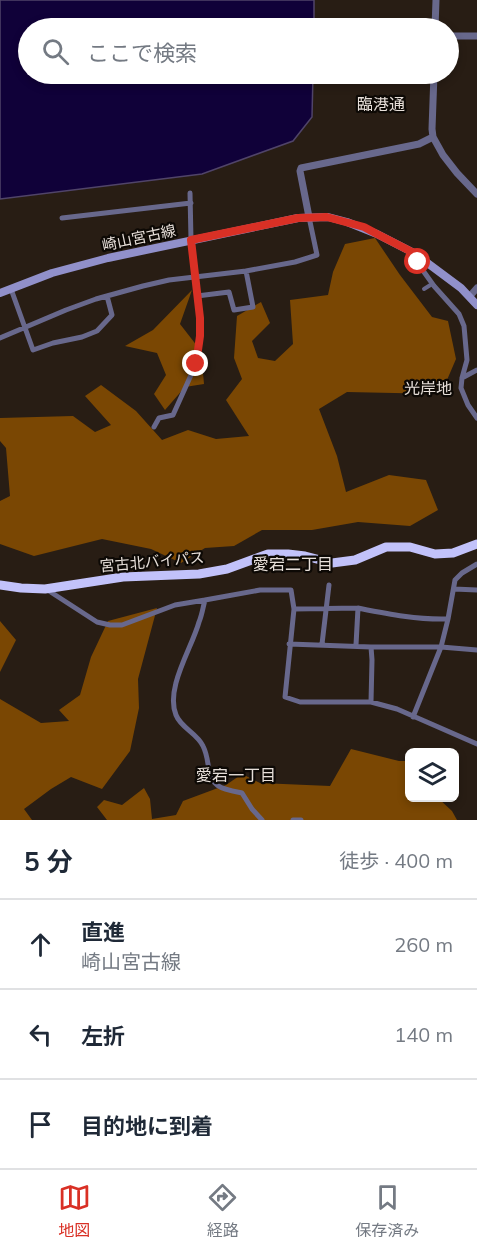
<!DOCTYPE html>
<html lang="ja">
<meta charset="utf-8">
<style>
body{margin:0;font-family:Mulish,"Noto Sans JP",sans-serif;background:#f6f6f7;color:#1f2937}
.controls{position:absolute;right:18px;bottom:18px;display:grid;overflow:hidden;border-radius:9px;box-shadow:0 3px 9px #0003}
.controls button{width:54px;height:54px;display:grid;place-items:center;padding:0;border:0;border-bottom:2px solid #e0e1e3;background:#fff;color:#1f2937;font:30px sans-serif}
.stop{position:absolute;width:18px;height:18px;margin:-14px;border:4px solid #d93025;border-radius:50%;background:#fff}
.stop.end{background:#d93025;border-color:#fff;box-shadow:0 2px 6px #0008}
.list{margin:0;padding:0;list-style:none}
h2{display:flex;justify-content:space-between;align-items:center;height:78px;margin:0;padding:0 24px;font-size:26px}
h2 small{font-size:20px;font-weight:400;color:#747a83}
.list li{display:grid;grid-template-columns:39px 1fr auto;gap:18px;align-items:center;box-sizing:border-box;height:90px;padding:0 24px;border-top:2px solid #e0e1e3}
.list b{display:block;font-size:22px;white-space:nowrap}
.list p{margin:0;font-size:20px;white-space:nowrap;color:#747a83}
.list em{font-size:20px;font-style:normal;color:#747a83}
.icon{flex:none;width:33px;height:33px;fill:none;stroke:currentColor;stroke-width:2;stroke-linecap:round;stroke-linejoin:round}
.map{position:relative;flex:none;width:477px;height:820px;overflow:hidden}
.search{position:absolute;background:#fff;box-shadow:0 3px 9px #0003;left:18px;right:18px;top:18px;height:66px;display:flex;align-items:center;gap:15px;box-sizing:border-box;padding:0 21px;border-radius:33px;color:#747a83;font-size:22px}
.sheet{height:348px;background:#fff}
nav{display:flex;justify-content:space-around;align-items:center;box-sizing:border-box;height:84px;border-top:2px solid #e0e1e3;background:#fff;font-size:16px;color:#747a83}
nav a{display:grid;justify-items:center;gap:3px}
nav .on{color:#d93025}
.map>svg:first-child{display:block}
.forest{fill:#7a4703}
.water{fill:#100139;stroke:#504469;stroke-width:1.5}
.lines{fill:none;stroke-linecap:round;stroke-linejoin:round}
.pedestrian{stroke:#68688c;stroke-width:4}
.minor{stroke:#68688c;stroke-width:5}
.tertiary{stroke:#68688c;stroke-width:7}
.secondary{stroke:#9190ca;stroke-width:8}
.trunk{stroke:#c2c2fa;stroke-width:9}
.route{stroke:#d93025;stroke-width:8}
.labels{text-anchor:middle;stroke-width:4.5;stroke-linejoin:round;paint-order:stroke}
.street-label{font-size:15px;fill:#e7dfd9;stroke:#0d0905}
.neighbourhood-label{font-size:16px;fill:#e7dfd9;stroke:#0d0905}
</style>
<div class="map">
<svg width="477" height="820" viewBox="0 0 477 820">
<rect width="100%" height="100%" fill="#281d14"/>
<path class="forest" d="M375 238 400 275 432 317 448 321 456 359 441 394 347 392 319 409 337 456 346 492 389 475 426 480 438 510 410 526 358 522 312 530H262L234 546 205 548 181 563 151 549 102 539 34 556 0 544V501L10 496 6 448 0 441V418L73 416 95 432 111 425 85 396 101 385 136 411 162 440 188 430 216 439 249 436 226 400 242 379 234 358 237 316 261 302 270 323 252 341 258 358 275 361 293 344 290 300 328 295 333 272 345 244Z
M192 290 180 324 201 351 204 384 185 387 165 410 154 394 166 375 157 353 125 346 153 330Z
M157 608 138 679 139 708 130 751 102 789 71 777 51 789 24 809 32 820H0V699L41 723 69 721 59 710 80 695 91 657 108 621Z
M0 621 16 640 0 672Z
M351 749 399 761H409L410 798H438L452 811 457 820H107L97 807 104 800 122 805 144 788 150 799 152 819 176 815 183 801 226 785 242 774 260 783 330 786Z"/>
<path class="water" d="M0 0H314V28H28V74H313L312 117 293 141 202 174 0 199Z"/>
<g class="lines">
<path class="pedestrian" d="M424 289 432 284"/>
<path class="minor" d="M62 218 191 203
M415 255 424 272 434 286 459 314 464 326 467 360 462 378 461 388 468 405 477 418
M11 289 33 350 53 343 82 337 97 331 112 315 107 296
M197 296 229 292 234 310 253 307 246 271
M0 338 66 310 96 299 143 286 169 280 246 271 295 262 317 255 309 217
M462 378 477 370
M154 427 159 418 173 415 196 364 200 336V318L191 240 190 193
M46 589 97 622 110 625H122L175 605 205 600
M454 589 477 590
M294 609 358 608
M289 644 371 647H441L477 650
M322 644 329 585
M356 645 358 608C388 614 417 620 448 619
M371 647 372 660 371 702
M413 717 441 647 448 619 455 580 462 573 477 564
M262 820 252 809 242 793C221 789 211 788 208 764 207 757 206 752 203 746 197 733 181 728 176 715 165 688 192 648 199 622 202 615 203 607 205 600L260 590H291L294 609 285 697 300 702H371L397 709 477 744
M293 820H301"/>
<path class="tertiary" d="M435 28 436 0
M448 36H477
M433 137 432 129 434 74
M309 217 300 171 301 168 419 144 433 137 443 155 457 173 477 194
M470 296 477 288"/>
<path class="secondary" d="M0 293 52 273 108 258 298 218 328 217 347 222 377 234 414 253 461 288 477 305"/>
<path class="trunk" d="M0 585 21 588 45 589 123 577 199 574 227 569 268 554H288L305 556 332 563 355 560 386 547H410L435 554 453 553 477 544"/>
</g>
<g class="lines">
<path class="route" d="M196 364 200 336V318L191 240 298 218 327 217 364 227 377 234 414 253 418 262"/>
</g>
<g class="labels">
<g class="street-label">
<text transform="translate(139 238) rotate(-12)" y="5">崎山宮古線</text>
<text transform="translate(152 562) rotate(-5)" y="5">宮古北バイパス</text>
</g>
<g class="neighbourhood-label">
<text x="381" y="110">臨港通</text>
<text x="428" y="394">光岸地</text>
<text x="293" y="570">愛宕二丁目</text>
<text x="236" y="781">愛宕一丁目</text>
</g>
</g>
</svg>
<div class="controls">
<button><svg class="icon" aria-label="layers" viewBox="0 0 24 24"><path d="M12 4l9 5-9 5-9-5zM3 14l9 5 9-5"/></svg></button>
</div>
<div class="stop" style="left:418px;top:262px"></div>
<div class="stop end" style="left:196px;top:364px"></div>
<div class="search"><svg class="icon" aria-label="search" viewBox="0 0 24 24"><circle cx="10" cy="10" r="6"/><path d="M15 15l6 6"/></svg>ここで検索</div>
</div>
<section class="sheet">
<h2>5 分<small>徒歩 · 400 m</small></h2>
<ul class="list">
<li><svg class="icon" aria-label="ahead" viewBox="0 0 24 24"><path d="M12 20V5M6 11l6-6 6 6"/></svg><div><b>直進</b><p>崎山宮古線</p></div><em>260 m</em></li>
<li><svg class="icon" aria-label="left" viewBox="0 0 24 24"><path d="M17 20v-9H6M10 6l-5 5 5 5"/></svg><div><b>左折</b></div><em>140 m</em></li>
<li><svg class="icon" aria-label="arrive" viewBox="0 0 24 24"><path d="M6 21V4h12l-3 4 3 4H6"/></svg><div><b>目的地に到着</b></div></li>
</ul>
</section>
<nav>
<a class="on"><svg class="icon" aria-label="map" viewBox="0 0 24 24"><path d="M3 6l6-2 6 2 6-2v14l-6 2-6-2-6 2zM9 4v14M15 6v14"/></svg>地図</a>
<a><svg class="icon" aria-label="directions" viewBox="0 0 24 24"><path d="M12 3l9 9-9 9-9-9zM9 14v-3h6M13 9l2 2-2 2"/></svg>経路</a>
<a><svg class="icon" aria-label="saved" viewBox="0 0 24 24"><path d="M7 4h10v16l-5-4-5 4z"/></svg>保存済み</a>
</nav>
